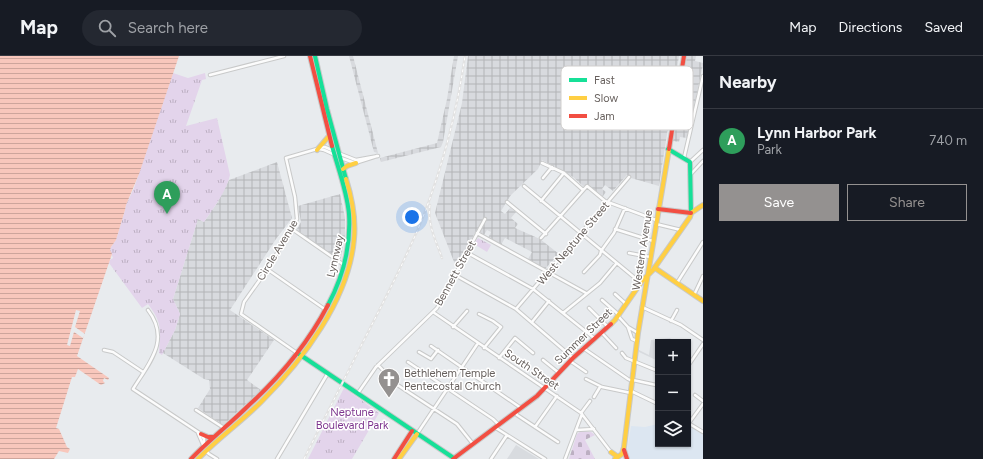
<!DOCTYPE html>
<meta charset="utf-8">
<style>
body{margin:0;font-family:Figtree,sans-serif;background:#242831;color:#f1f3f6}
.controls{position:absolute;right:12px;bottom:12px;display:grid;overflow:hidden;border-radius:0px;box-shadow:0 1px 3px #0004}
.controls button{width:36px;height:36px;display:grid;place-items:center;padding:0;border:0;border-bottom:1px solid #363941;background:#171b24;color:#f1f3f6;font:20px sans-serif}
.you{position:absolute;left:412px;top:161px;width:14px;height:14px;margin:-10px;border:3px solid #fff;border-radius:50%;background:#1a73e8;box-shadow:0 0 0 6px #1a73e833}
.badge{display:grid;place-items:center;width:26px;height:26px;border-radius:50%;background:#949190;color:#fff;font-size:13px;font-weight:700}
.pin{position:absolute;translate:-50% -33px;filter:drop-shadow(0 1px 2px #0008)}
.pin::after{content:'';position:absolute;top:21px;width:14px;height:12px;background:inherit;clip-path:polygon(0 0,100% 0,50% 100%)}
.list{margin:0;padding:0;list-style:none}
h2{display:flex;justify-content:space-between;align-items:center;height:52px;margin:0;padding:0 16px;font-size:17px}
h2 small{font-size:13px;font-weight:400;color:#9ea1a6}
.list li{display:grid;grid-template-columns:26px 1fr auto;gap:12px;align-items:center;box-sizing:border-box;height:64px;padding:0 16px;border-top:1px solid #363941}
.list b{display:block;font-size:15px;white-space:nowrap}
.list p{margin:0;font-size:13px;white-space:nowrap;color:#9ea1a6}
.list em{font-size:13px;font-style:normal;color:#9ea1a6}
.actions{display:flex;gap:8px;padding:12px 16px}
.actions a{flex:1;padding:9px 0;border:1px solid #949190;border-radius:0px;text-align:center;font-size:14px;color:#949190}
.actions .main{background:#949190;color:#fff}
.icon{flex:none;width:22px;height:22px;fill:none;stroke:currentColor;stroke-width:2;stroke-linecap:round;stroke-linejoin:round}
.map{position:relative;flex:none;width:703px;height:403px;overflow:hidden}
header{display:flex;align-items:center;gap:24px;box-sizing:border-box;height:56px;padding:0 20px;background:#171b24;border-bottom:1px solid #363941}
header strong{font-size:19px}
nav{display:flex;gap:22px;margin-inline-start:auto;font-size:14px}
.search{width:280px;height:36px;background:#242831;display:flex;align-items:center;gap:10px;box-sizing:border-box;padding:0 14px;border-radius:22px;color:#9ea1a6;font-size:15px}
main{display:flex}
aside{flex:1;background:#171b24}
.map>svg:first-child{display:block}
.commercial{fill:#dce6f1}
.industrial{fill:url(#industrial-grid)}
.education{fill:#d8dbdf}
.cemetery{fill:url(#cemetery-stones)}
.park{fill:url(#park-tufts)}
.water{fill:url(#water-rules)}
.pier{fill:#e8ebee}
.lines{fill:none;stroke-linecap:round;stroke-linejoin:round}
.street-casing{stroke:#c8c9c9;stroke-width:4.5}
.fast-casing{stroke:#c8c9c9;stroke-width:6}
.slow-casing{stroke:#c8c9c9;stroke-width:6}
.jam-casing{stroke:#c8c9c9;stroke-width:6}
.street{stroke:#fcfcfc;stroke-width:2.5}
.fast{stroke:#16e098;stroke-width:4}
.slow{stroke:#ffcf43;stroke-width:4}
.jam{stroke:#f24e42;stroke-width:4}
.rail-casing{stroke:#e2e2e2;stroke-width:2.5}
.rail{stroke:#fff;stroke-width:1;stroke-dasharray:3;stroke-linecap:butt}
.labels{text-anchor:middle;stroke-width:3;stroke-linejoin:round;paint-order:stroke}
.street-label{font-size:11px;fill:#67605d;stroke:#fff}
.poi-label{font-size:11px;fill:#67605d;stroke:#fff;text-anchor:start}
.park-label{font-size:11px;fill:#7d358e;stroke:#fff}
.key{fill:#fff;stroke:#d1cfce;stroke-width:1}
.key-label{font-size:11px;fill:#67605d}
</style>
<header>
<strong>Map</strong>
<div class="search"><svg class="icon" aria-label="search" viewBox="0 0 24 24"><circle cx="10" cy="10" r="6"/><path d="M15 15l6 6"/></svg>Search here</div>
<nav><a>Map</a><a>Directions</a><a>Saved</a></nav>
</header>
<main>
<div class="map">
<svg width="703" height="403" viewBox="0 0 703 403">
<defs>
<pattern id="industrial-grid" width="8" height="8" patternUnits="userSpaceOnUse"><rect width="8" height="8" fill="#d8dade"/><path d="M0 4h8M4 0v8" fill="none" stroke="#b3b4b7"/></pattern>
<pattern id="cemetery-stones" width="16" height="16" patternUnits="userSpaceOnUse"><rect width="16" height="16" fill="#e3d4eb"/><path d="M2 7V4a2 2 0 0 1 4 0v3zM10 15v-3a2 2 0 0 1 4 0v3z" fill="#bcafc2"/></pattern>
<pattern id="park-tufts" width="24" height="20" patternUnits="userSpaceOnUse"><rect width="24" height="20" fill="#e3d4eb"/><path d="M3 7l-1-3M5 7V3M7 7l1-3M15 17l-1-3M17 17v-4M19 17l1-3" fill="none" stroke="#bcafc2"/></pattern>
<pattern id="water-rules" width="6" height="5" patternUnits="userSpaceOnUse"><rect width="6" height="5" fill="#f8c7bc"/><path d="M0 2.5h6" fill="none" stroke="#cda59c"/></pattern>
</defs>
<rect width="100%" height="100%" fill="#e8ebee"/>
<path class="commercial" d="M658 368V388H688V369L703 379V403H630L627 395 631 370 645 371Z"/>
<path class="industrial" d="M349 0H353L378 97 374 96Z
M454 0H458L443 86 441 91 381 106 380 102 437 87 447 43Z
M468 0H679L659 130 631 122 627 119 613 135 605 129 602 133 606 136 603 140 587 129 583 130 573 121 542 104 538 113 511 139 501 155 505 158 510 152 516 156 511 162 518 168 515 172 540 183 559 198 545 213 528 203 532 196 505 182 501 189 488 182 491 176 487 174 484 179 476 175 456 211 435 157 462 47Z
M687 0H696L695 5 703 7V9L687 82 680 81 679 86 673 85Z
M277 106 292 162 276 183 230 254 274 284 247 324 261 334 223 369 198 352 210 333 209 324 204 323 163 297 175 274 180 258 173 243 198 163 204 166 217 147 229 124Z
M340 138 345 162V179L341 202 338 204 299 177 297 173 301 166 298 150Z"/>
<path class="education" d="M670 282 674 286H658V305L639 296V294L649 299 651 284Z
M516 389 539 403H507Z"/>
<path class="cemetery" d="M581 375 591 376 595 379 585 384 595 403H569L577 378Z"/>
<path class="park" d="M173 17 188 22 205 17 206 23 202 24 186 70 217 62 230 119C227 134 213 153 204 166L198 163 173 243 180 258 175 274 162 299 159 297C160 273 163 268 148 248L142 252 109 207 110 204 113 202 110 194 111 191 116 184 125 154 126 149 134 132Z
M478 182 491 189 487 196 474 188Z
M344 332 379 357 352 403H308Z"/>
<path class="water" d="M0 0H179L139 118 126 149 125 154 116 184 111 191 110 194 112 198 77 300 109 322 108 324 104 322 103 325 105 327 101 329 78 313 75 321H72L56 372 59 373 67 391 70 393 68 397 59 395 54 403H0Z"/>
<path class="pier" d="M76 254 80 255 75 271 85 278 83 282 74 276 70 290 67 289Z"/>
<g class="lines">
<g class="street-casing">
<path id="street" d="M210 19 284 0
M322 91H325L332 94
M319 93 324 94 333 98
M338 97 356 104 378 100
M341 102 355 107 377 100
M684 102 703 20
M690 106 703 94
M542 107 564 117 583 134
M690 119 703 105
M543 122 552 111
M524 130 641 227
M541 145 564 117
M507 146 546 178
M656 168 681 174
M292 173 344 209
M615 173 653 185
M477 177 586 237
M541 182 587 130 605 145 656 164
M466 196 533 233 594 282
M629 197 650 201
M267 213 326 254
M584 216 600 199 601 195 614 177 625 152
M455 219 516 253 573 302
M677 227 703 186
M615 238 626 248
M694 239 703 220
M602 244 619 259
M642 251 681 269 703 284
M589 252 608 271
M516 253 629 121
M148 254C171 284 149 307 133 333L201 378 204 383V389
M433 256 581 357 611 396
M563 257 600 227 616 208
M479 258 493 265 501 271 484 292
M618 260 628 271 638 277
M671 265 677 254
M532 266 549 245
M453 271 467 255
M628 271 632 283 637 285
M601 276 616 292
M431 290 521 352
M583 292 628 323 632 325
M104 294 113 296 143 316
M419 296 431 303 438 294
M297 297 241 258 244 246 269 211 297 163 295 141 286 102 317 93
M622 297 626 302 658 315
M499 302 515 282 533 297
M543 304 559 317
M570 305 586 316
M408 306 493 363 499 369
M378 309 396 328 457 368 473 388
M688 310 703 288
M586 323 602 331 631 337
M633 324 656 329
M631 335 658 348
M358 337 376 311 437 252 485 163
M695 339 703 345
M594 341 600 331
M196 354 224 372
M516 357 517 359 558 386
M581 357 590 345
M688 367 703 376
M689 367 703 348
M535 371 557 340
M496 372 545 403
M576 374 594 373
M198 377 204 391
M417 378 478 287
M206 395 209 398 217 403
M277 403 328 317
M491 403 507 379
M565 403 582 358"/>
</g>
<g class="fast-casing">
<path id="fast" d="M315 0 327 53 346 123
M668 93 690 106 691 157
M328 249C343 221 351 190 349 158 347 135 338 112 332 90
M299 298 455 403"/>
</g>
<g class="slow-casing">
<path id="slow" d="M317 94 329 80
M343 113 347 110 356 107
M655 212 703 245
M611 268 615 264 642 225 653 214 690 161 691 157 703 149
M611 396 618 401
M198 403C218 382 241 366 261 346 303 304 349 243 354 183 356 162 352 142 346 123
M399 403 417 378
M615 403 622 398 624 391 638 277 669 93"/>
</g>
<g class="jam-casing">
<path id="jam" d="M310 0 332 90
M669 93 684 0
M658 153 691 157
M201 378 208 381H213
M624 394 627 403
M191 403C209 384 230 368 249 349 281 320 308 287 328 249
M394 403 412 375
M453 403 537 340 573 302 611 268"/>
</g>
<use href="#street" class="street"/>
<use href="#fast" class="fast"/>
<use href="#slow" class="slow"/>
<use href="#jam" class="jam"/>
<g class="rail-casing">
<path id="rail" d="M430 149C427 168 436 185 442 202
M304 403C324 363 344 324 364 284 385 243 406 203 423 161 443 109 457 55 465 0"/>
</g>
<use href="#rail" class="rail"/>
</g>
<defs>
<g id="church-pin" transform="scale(1.15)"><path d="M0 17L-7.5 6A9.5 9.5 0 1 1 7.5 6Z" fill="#949190" stroke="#fff"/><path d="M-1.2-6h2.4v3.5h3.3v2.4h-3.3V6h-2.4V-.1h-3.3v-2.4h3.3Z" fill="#fff"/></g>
</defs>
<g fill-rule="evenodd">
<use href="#church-pin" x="389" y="323"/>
</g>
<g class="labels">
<g class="street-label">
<text transform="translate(573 187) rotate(-50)" y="4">West Neptune Street</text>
<text transform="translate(277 194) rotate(-59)" y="4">Circle Avenue</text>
<text transform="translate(642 194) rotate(-81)" y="4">Western Avenue</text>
<text transform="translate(335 200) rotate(-77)" y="4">Lynnway</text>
<text transform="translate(455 217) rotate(-61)" y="4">Bennett Street</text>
<text transform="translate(583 280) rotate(-44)" y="4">Summer Street</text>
<text transform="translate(532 313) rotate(34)" y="4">South Street</text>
</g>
<g class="poi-label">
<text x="404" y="321">Bethlehem Temple<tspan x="404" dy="13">Pentecostal Church</tspan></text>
</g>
<g class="park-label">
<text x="352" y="360">Neptune<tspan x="352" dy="13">Boulevard Park</tspan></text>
</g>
</g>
<rect x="561" y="10" width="132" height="64" rx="6" class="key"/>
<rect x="569" y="22" width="18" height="4" fill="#16e098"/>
<rect x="569" y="40" width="18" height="4" fill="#ffcf43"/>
<rect x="569" y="58" width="18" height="4" fill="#f24e42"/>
<g class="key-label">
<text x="594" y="28">Fast</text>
<text x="594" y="46">Slow</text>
<text x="594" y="64">Jam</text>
</g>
</svg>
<div class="controls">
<button>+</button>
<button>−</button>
<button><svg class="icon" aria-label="layers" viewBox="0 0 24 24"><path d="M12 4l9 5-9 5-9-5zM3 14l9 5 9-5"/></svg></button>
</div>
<div class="you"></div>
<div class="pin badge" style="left:167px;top:158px;background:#2e9e5b">A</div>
</div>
<aside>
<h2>Nearby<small></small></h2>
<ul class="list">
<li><span class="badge" style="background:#2e9e5b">A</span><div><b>Lynn Harbor Park</b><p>Park</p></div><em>740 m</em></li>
</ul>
<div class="actions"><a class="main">Save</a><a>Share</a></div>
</aside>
</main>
